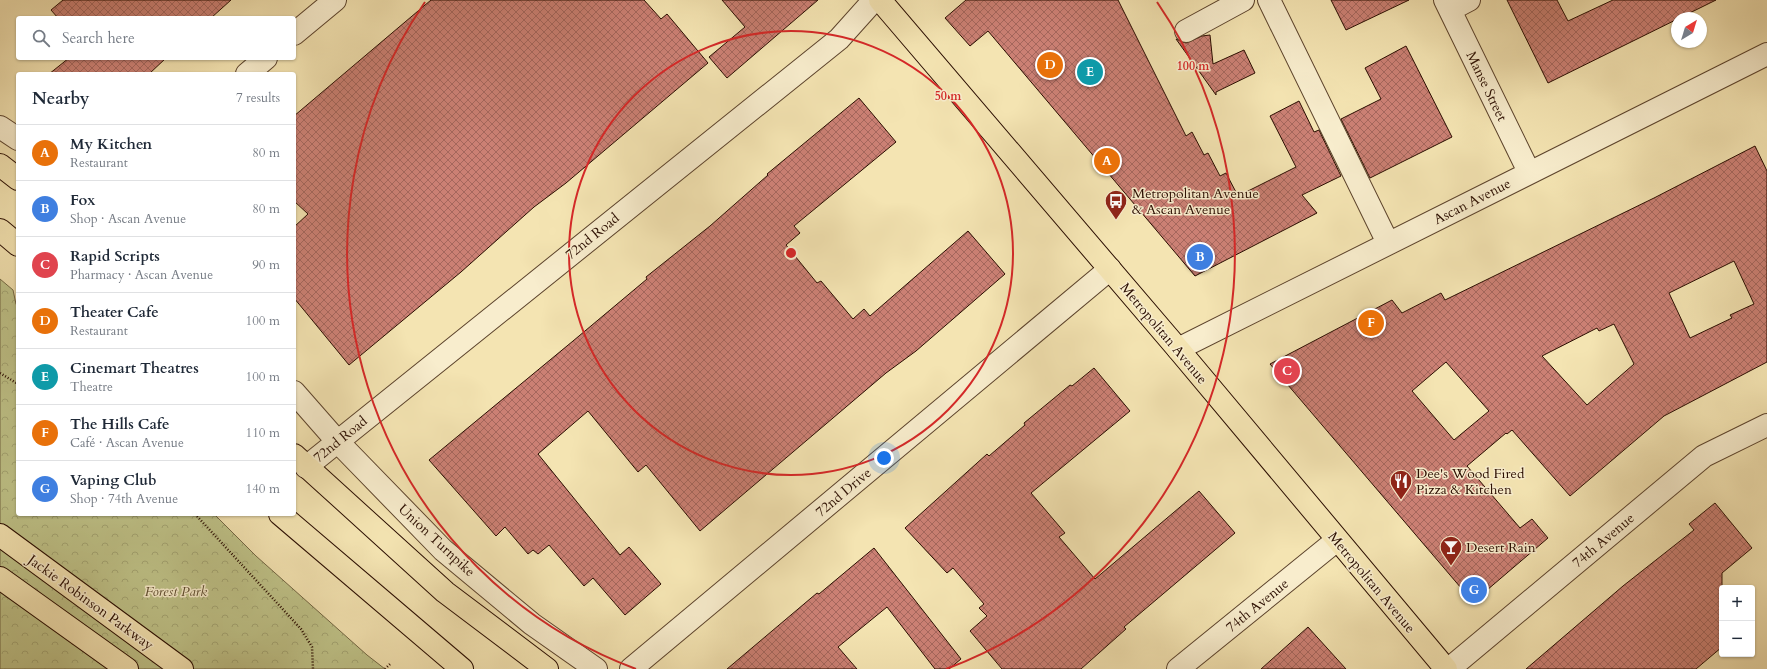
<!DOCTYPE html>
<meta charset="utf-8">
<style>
body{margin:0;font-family:Cardo,serif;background:#f2f2f3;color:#1f2937}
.controls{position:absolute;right:12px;bottom:12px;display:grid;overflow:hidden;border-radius:4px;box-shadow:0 1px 3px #0004}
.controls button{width:36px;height:36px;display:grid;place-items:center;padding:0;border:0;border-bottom:1px solid #e0e1e3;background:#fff;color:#1f2937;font:20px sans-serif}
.compass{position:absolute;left:1671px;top:12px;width:36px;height:36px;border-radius:50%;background:#fff;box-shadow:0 1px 3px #0004;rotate:38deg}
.you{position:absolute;left:884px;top:458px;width:14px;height:14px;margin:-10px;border:3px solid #fff;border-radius:50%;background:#1a73e8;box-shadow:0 0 0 6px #1a73e833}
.badge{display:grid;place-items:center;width:26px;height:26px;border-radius:50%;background:#8f2418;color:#fff;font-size:13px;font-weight:700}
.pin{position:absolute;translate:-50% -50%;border:2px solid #fff;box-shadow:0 1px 4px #0006}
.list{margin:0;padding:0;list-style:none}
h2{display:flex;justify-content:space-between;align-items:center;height:52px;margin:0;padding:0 16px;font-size:17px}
h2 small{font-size:13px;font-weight:400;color:#747a83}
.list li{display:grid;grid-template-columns:26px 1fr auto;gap:12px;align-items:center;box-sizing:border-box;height:56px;padding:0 16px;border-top:1px solid #e0e1e3}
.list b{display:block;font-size:15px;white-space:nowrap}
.list p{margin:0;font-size:13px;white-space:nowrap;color:#747a83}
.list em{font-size:13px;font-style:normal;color:#747a83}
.icon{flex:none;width:22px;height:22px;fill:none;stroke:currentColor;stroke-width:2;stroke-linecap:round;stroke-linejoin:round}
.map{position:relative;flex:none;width:1767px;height:669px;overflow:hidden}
.search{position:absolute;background:#fff;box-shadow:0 1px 3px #0004;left:16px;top:16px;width:280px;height:44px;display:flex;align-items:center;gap:10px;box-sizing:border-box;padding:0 14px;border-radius:4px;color:#747a83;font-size:15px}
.panel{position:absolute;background:#fff;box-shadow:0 1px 3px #0004;left:16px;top:72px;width:280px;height:444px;border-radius:4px}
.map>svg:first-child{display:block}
.park{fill:url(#park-crowns);stroke:#746844}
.building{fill:url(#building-cross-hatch);stroke:#2a0d00;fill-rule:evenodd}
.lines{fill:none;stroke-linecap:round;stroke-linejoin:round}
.minor-casing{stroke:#5c432c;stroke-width:24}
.major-casing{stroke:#2a0d00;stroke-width:24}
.highway-casing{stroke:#2a0d00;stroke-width:24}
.path{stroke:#2a0d00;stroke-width:2.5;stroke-dasharray:1 2;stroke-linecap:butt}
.minor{stroke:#f8edcd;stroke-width:22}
.major{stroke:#f4e4b2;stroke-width:22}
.highway{stroke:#f4e4b2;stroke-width:22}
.ring{fill:none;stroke:#d62828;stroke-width:2}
.labels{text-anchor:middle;stroke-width:3;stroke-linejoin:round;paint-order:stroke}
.street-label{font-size:14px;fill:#2a0d00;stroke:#f8edcd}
.poi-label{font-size:14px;fill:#2a0d00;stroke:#f8edcd;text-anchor:start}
.park-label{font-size:14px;font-style:italic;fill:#5e4d30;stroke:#f8edcd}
.centre{fill:#d62828;stroke:#f8edcd;stroke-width:2}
.ring-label{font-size:12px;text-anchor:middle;font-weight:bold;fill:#d62828;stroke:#f8edcd;stroke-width:3;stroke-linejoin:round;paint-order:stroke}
</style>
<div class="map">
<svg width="1767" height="669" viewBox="0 0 1767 669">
<defs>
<pattern id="park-crowns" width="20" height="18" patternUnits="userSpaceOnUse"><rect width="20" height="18" fill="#bfc389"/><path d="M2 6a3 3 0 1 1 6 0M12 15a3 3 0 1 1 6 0" fill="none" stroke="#a4a674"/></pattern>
<pattern id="building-cross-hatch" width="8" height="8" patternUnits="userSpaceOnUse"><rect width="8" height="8" fill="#cb8074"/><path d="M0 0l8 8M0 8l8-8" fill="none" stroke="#a5675d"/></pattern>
</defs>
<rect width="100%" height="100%" fill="#f4e4b2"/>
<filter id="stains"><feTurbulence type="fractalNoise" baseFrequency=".005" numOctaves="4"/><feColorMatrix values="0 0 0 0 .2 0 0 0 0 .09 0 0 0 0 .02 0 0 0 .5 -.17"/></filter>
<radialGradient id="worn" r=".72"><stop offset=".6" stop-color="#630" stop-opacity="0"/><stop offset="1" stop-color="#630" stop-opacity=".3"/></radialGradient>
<path class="park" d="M0 279 13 290 16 304 18 307V514H214L256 556 367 655 385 669H0Z"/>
<path class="building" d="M63 0H231L211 18H58L51 10Z
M431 0H644L661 19 667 14 708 63 566 183 534 207 461 272 349 365 294 298V227L308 214 294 201V116Z
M722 0H818L727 78 709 57 745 27Z
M966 0H1118L1186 136 1192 132 1204 155 1208 153 1220 176 1226 173 1238 196 1296 167 1270 116 1299 101 1314 132 1319 130 1341 176 1302 195 1317 213 1195 276 988 31 970 46 945 18Z
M1331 0H1409L1346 30Z
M1507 0H1557L1568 21 1613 0H1716L1548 83Z
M1210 35 1213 64 1244 50 1255 73 1216 92V95L1176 39 1186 43 1202 36Z
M1406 46 1452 137 1370 178 1341 119 1381 99 1365 68Z
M69 58H166L149 74H49Z
M859 98 896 142 794 226 800 233 786 245 817 283 821 281 853 319 864 309 870 316 968 231 1005 274 916 351 886 373 700 531 646 465 638 472 588 411 538 454 620 555 629 547 661 584 625 615 593 578 584 586 549 545 538 554 533 550 528 554 505 527 496 536 429 460 573 341 647 279 646 277 710 226 768 175 767 174Z
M1755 146 1767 171V362L1664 416 1570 496 1512 430 1507 434 1506 433 1467 466 1520 528 1532 519 1548 538 1473 602 1270 364 1392 300 1402 313 1441 293 1445 300 1654 198ZM1734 261 1754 304 1730 315 1732 318 1690 338 1669 293ZM1614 324 1634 364 1587 405 1542 356 1597 328 1599 331ZM1446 362 1489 411 1454 440 1412 391Z
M1094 368 1130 411 1031 493 1065 533 1059 537 1095 579 1199 491 1235 533 1124 627 1126 629 1081 669H1002L970 631 987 616 979 608 984 604 953 568 947 573 905 528 987 454 989 456 1025 425 1024 423 1070 385 1072 386Z
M1715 503 1752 548 1722 573V647L1696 669H1526L1623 586 1694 530 1689 524Z
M874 548 961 659 949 669H935L887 607 838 647 857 669H727L817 593 819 594Z
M1308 627 1346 669H1261Z"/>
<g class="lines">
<g class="minor-casing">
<path id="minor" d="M1269 0 1388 243
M1445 0 1529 172
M1450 10 1469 0
M1186 31 1243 0
M294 34 335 0
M247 74 266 58
M0 127 18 139
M1178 349 1767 54
M294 392 337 441 443 550 532 624 596 669
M306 467 839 39 874 0
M631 669 1110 269
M1178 669 1337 540
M1449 669 1704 456 1767 425"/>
</g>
<g class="major-casing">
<path id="major" d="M880 0 1178 349 1446 669
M0 165 18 179
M0 230 18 245
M294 455 445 592 547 669
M280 514 462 669"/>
</g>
<g class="highway-casing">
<path id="highway" d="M0 535 182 669
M0 578 127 669"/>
</g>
<path class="path" d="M0 373 18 384
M195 514 301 629 312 647 313 669
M385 669 391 663"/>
<use href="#minor" class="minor"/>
<use href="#major" class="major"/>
<use href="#highway" class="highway"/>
</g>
<g class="ring">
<circle cx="791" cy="253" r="222"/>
<path d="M636 669A444 444 0 0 1 425 2M1157 2A444 444 0 0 1 946 669"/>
</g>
<defs>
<g id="bus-pin" transform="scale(1.15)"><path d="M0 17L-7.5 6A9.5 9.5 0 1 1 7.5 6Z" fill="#8f2418" stroke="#f8edcd"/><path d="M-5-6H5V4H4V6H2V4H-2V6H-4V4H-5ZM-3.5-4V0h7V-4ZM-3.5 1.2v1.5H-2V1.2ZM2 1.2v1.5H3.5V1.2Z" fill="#fff"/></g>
<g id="restaurant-pin" transform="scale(1.15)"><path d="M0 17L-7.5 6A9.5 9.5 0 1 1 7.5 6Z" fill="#8f2418" stroke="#f8edcd"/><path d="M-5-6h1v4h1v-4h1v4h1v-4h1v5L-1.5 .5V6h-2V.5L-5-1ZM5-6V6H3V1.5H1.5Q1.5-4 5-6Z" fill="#fff"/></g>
<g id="bar-pin" transform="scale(1.15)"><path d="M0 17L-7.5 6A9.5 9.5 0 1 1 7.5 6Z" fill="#8f2418" stroke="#f8edcd"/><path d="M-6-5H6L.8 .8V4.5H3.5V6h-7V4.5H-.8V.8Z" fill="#fff"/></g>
</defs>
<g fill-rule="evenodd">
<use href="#bus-pin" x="1116" y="201"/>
<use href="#restaurant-pin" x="1401" y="481"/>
<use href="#bar-pin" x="1451" y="547"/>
</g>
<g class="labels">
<g class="street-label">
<text transform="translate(1487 86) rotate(64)" y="5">Manse Street</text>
<text transform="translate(1472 201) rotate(-27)" y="5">Ascan Avenue</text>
<text transform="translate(592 236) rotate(-39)" y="5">72nd Road</text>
<text transform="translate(1164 333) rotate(50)" y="5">Metropolitan Avenue</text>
<text transform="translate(340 439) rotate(-39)" y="5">72nd Road</text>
<text transform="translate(843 492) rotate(-40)" y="5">72nd Drive</text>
<text transform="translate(437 540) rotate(43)" y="5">Union Turnpike</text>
<text transform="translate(1603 540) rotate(-40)" y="5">74th Avenue</text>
<text transform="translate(1372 582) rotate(50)" y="5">Metropolitan Avenue</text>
<text transform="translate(91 602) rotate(36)" y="5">Jackie Robinson Parkway</text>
<text transform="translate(1257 605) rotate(-39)" y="5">74th Avenue</text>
</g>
<g class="poi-label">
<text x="1132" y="198">Metropolitan Avenue<tspan x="1132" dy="16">&amp; Ascan Avenue</tspan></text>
<text x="1416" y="478">Dee's Wood Fired<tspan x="1416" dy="16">Pizza &amp; Kitchen</tspan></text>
<text x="1466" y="552">Desert Rain</text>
</g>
<g class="park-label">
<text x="176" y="596">Forest Park</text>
</g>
</g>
<circle cx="791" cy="253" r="6" class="centre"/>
<g class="ring-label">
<text x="1193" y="70">100 m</text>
<text x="948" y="100">50 m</text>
</g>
<rect width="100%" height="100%" filter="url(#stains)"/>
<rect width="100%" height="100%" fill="url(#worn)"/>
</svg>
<div class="controls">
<button>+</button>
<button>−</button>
</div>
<svg class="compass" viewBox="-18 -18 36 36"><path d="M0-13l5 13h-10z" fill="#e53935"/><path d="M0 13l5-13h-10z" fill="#747a83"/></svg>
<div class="you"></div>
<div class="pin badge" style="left:1107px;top:161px;background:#e8710a">A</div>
<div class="pin badge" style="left:1200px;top:257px;background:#3f7fe0">B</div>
<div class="pin badge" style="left:1287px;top:371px;background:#e0444e">C</div>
<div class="pin badge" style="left:1050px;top:65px;background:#e8710a">D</div>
<div class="pin badge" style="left:1090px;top:72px;background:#0f9aa8">E</div>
<div class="pin badge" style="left:1371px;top:323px;background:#e8710a">F</div>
<div class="pin badge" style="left:1474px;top:590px;background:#3f7fe0">G</div>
<div class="search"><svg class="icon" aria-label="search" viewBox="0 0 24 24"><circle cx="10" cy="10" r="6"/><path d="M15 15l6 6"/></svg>Search here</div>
<section class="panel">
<h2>Nearby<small>7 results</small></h2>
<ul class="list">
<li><span class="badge" style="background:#e8710a">A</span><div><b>My Kitchen</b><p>Restaurant</p></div><em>80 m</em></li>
<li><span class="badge" style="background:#3f7fe0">B</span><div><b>Fox</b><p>Shop · Ascan Avenue</p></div><em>80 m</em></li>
<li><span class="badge" style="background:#e0444e">C</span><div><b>Rapid Scripts</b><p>Pharmacy · Ascan Avenue</p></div><em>90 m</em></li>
<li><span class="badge" style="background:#e8710a">D</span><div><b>Theater Cafe</b><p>Restaurant</p></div><em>100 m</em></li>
<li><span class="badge" style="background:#0f9aa8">E</span><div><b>Cinemart Theatres</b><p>Theatre</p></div><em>100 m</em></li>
<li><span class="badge" style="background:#e8710a">F</span><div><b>The Hills Cafe</b><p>Café · Ascan Avenue</p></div><em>110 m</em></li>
<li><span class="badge" style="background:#3f7fe0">G</span><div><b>Vaping Club</b><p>Shop · 74th Avenue</p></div><em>140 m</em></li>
</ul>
</section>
</div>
